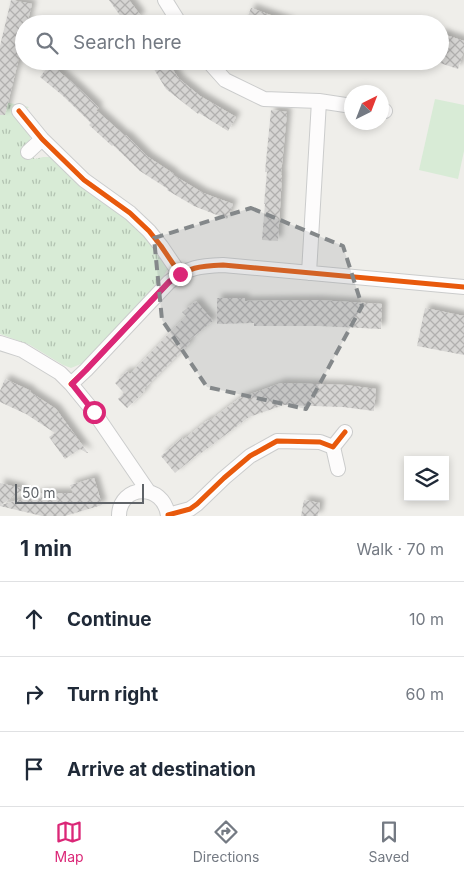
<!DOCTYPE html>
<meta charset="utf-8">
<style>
body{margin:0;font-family:Inter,sans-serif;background:#f2f2f3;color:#1f2937}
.controls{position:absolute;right:15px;bottom:15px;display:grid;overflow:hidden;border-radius:0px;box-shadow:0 2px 8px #0003}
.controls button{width:45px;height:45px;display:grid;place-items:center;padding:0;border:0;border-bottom:1px solid #e0e1e3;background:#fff;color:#1f2937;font:25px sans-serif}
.compass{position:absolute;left:344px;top:85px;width:45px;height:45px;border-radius:50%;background:#fff;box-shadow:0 2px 8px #0003;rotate:42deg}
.scale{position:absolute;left:15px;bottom:12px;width:129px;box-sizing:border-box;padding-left:5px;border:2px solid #5f6368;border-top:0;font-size:14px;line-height:18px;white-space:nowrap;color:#5f6368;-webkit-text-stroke:4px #fff;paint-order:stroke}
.stop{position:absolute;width:15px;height:15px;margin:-11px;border:4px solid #db2777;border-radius:50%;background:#fff}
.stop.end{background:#db2777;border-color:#fff;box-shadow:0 1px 5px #0008}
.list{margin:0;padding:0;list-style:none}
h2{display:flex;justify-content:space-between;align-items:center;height:65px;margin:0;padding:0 20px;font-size:21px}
h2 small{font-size:16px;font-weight:400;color:#747a83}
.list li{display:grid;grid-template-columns:32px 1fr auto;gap:15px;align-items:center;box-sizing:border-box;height:75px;padding:0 20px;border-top:1px solid #e0e1e3}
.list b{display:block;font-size:19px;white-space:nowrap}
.list em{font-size:16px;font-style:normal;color:#747a83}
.icon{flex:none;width:28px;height:28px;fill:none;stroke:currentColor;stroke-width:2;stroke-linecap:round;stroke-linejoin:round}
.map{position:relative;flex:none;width:464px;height:516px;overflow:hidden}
.search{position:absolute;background:#fff;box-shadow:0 2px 8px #0003;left:15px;right:15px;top:15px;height:55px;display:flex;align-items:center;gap:12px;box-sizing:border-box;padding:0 18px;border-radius:28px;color:#747a83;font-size:19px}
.sheet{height:290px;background:#fff}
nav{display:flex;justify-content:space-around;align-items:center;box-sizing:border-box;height:70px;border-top:1px solid #e0e1e3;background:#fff;font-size:14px;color:#747a83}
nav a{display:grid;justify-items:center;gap:2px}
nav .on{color:#db2777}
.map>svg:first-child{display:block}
.grass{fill:url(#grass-tufts)}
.garden{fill:#d8ebd6}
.building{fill:url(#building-cross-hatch);filter:url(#shadow)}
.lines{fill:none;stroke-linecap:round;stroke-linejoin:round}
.minor-casing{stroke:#cbcccc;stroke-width:16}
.minor{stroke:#fdfcfc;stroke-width:14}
.cycleway-casing{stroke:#fff;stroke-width:8}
.cycleway{stroke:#e8590c;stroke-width:5}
.route{stroke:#db2777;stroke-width:6}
.marked{fill:#84888a;fill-opacity:0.2;stroke:#84888a;stroke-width:4;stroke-dasharray:10 6;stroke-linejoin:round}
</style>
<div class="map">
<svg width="464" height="516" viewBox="0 0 464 516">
<defs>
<pattern id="grass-tufts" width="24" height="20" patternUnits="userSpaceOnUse" patternTransform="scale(1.25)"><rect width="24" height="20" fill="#d8ebd6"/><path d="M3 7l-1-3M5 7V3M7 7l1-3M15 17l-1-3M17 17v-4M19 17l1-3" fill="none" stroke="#b2c2b1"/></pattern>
<pattern id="building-cross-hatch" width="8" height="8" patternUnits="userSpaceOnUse" patternTransform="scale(1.25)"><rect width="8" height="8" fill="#d6d5d3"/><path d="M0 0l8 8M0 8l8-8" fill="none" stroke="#b1b0af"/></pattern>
<filter id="shadow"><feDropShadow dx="4.5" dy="-4.5" stdDeviation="2.5" flood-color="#0004"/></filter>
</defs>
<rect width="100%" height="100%" fill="#efeeea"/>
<path class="grass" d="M0 101 29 107 18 117 31 135 29 142 23 148 35 159 43 157H52L117 209 160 251 168 268 164 276 146 296 81 364 71 368 63 365 30 345 0 334Z"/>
<path class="garden" d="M435 99 464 105V151L458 179 419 170Z"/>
<path class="building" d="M11 0 32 4 27 24H24V37L5 115H0V46Z
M109 0H129L141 16 130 24H126Z
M251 8 290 22V24H245Z
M440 33 464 41V50L458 69 440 63Z
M149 61H167L179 79 200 96 236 117 228 131 199 113 198 114 166 89Z
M50 64 75 85 99 108 96 110 125 136 126 135 148 157 174 174 173 175 203 193 233 204 227 219 194 206 167 190 168 189 140 171 113 145 112 146 89 125 91 123 62 95 40 77Z
M271 110 287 112 281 175H282L278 241 262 240 265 204H264L267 172H265Z
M217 298H245V301L316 300 382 304 381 329 319 326H254V323L217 324Z
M196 301 213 321 188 341 190 343 144 389 145 391 127 408 118 399 124 393 115 383 127 371 130 374 186 316 182 312Z
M425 308 464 316V355L417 346Z
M5 379 31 391 30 392 56 409 88 453H87L80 449 65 459 49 437 55 433 26 414 0 402V391Z
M281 383 345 385 376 389 374 411 343 407 284 405 249 417 200 454 199 453 175 473 161 456 182 438 183 440 208 420 209 421 240 398Z
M94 478 102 505 65 516H42L0 506V483L24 489 1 505 42 493H73L70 485Z
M304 500 320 503 318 516H301Z"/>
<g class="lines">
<g class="minor-casing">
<path id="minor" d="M165 0 180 24
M208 61 225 80 264 99 319 101 352 106
M382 110 385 111
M19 111 42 139 84 180 130 213 149 231 161 246 180 274
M28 152 42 139
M309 273 319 101
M0 343 22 350 60 373 71 384 94 412 148 491
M71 384 86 370 169 282C189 267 199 266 223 265L464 287
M333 447 338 469
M168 515 190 509 197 504 224 478 250 456 277 441 320 442 333 447 345 432
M119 516C119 484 164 482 168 516"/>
</g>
<use href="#minor" class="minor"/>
<g class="cycleway-casing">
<path id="cycleway" d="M19 111 42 139 84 180 130 213 149 231 161 246 180 274
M71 384 86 370 169 282C189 267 199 266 223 265L464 287
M168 515 190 509 197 504 224 478 250 456 277 441 320 442 333 447 345 432"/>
</g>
<use href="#cycleway" class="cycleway"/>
</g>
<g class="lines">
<path class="route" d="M94 412 72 384 86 370 169 282 180 274"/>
</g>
<path class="marked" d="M251 208 343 246 362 306 306 409 207 387 162 320 154 238Z"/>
</svg>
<div class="controls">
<button><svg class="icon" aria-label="layers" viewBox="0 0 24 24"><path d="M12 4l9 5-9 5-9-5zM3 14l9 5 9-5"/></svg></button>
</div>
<svg class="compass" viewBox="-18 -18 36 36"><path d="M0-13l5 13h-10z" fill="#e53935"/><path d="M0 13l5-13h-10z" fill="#747a83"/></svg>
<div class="scale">50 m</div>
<div class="stop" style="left:94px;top:412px"></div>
<div class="stop end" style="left:180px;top:274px"></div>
<div class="search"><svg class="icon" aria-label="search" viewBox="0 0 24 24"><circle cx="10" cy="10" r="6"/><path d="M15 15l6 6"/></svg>Search here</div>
</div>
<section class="sheet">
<h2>1 min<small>Walk · 70 m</small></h2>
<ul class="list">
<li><svg class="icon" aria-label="ahead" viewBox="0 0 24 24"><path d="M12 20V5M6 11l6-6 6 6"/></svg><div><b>Continue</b></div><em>10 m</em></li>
<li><svg class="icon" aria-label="right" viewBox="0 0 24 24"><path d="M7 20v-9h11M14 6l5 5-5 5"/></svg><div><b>Turn right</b></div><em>60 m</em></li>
<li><svg class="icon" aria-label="arrive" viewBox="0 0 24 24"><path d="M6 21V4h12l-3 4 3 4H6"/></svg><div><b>Arrive at destination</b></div></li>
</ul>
</section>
<nav>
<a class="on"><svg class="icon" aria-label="map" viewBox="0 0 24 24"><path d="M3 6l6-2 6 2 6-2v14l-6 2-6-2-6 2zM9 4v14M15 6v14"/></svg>Map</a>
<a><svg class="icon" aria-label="directions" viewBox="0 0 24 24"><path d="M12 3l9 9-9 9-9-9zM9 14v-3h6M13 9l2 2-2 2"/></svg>Directions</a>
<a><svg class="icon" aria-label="saved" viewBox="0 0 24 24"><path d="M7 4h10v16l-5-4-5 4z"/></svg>Saved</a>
</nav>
